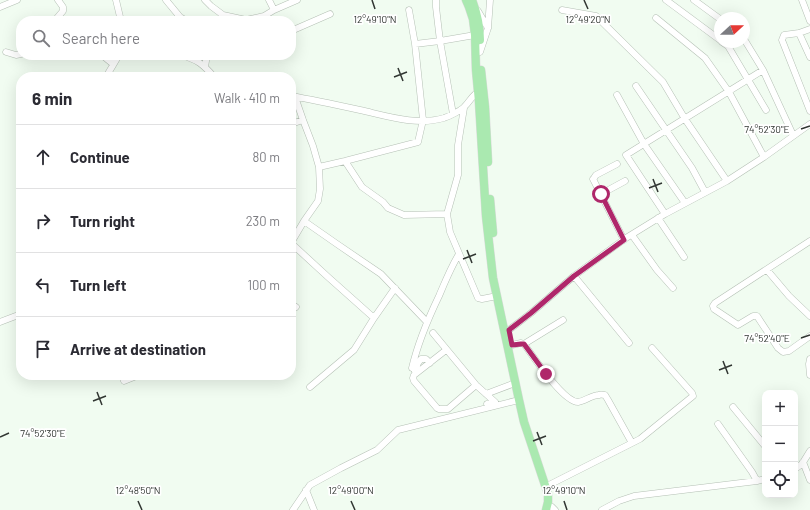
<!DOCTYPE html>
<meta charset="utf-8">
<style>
body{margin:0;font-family:Barlow,sans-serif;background:#f2f2f3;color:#2b2b33}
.controls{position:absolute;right:12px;bottom:12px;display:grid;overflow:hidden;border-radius:8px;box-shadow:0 4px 16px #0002}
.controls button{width:36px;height:36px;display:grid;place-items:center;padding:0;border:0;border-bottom:1px solid #e1e1e2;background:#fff;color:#2b2b33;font:20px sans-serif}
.compass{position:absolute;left:714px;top:12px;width:36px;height:36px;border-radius:50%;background:#fff;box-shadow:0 4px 16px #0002;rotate:69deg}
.stop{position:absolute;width:12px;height:12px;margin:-9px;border:3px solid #af276a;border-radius:50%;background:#fff}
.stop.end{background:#af276a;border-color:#fff;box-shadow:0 1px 4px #0008}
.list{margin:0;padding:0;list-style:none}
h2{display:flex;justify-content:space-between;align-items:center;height:52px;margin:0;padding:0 16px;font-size:17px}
h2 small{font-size:13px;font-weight:400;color:#7c7c81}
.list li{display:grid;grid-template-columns:26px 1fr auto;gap:12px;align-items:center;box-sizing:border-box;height:64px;padding:0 16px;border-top:1px solid #e1e1e2}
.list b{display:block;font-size:15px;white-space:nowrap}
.list em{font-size:13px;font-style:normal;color:#7c7c81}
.icon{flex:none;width:22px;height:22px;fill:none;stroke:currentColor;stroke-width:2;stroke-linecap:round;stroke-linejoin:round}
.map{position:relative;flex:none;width:810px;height:510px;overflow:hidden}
.search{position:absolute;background:#fff;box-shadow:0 4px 16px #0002;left:16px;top:16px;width:280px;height:44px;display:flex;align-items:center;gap:10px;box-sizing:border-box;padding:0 14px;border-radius:16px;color:#7c7c81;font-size:15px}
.panel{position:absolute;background:#fff;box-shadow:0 4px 16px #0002;left:16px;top:72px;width:280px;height:308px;border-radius:16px}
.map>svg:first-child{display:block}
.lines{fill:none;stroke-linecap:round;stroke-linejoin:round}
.minor-casing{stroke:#b5c0b5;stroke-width:7}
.major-casing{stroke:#dadbda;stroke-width:9}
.minor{stroke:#fff;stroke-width:6}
.major{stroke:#aae9b0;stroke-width:8}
.route{stroke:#af276a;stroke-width:5}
.ticks{fill:none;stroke:#313632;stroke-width:1.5}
.ticks-label{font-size:10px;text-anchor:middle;fill:#313632;stroke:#fff;stroke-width:3.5;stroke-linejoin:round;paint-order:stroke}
</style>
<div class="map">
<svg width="810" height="510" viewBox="0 0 810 510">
<rect width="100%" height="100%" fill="#f1fcf1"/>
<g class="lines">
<g class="minor-casing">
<path id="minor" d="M116 0 121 21
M166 0 180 17 187 21
M205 0 211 6 223 15
M269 0 274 10
M436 0V7L440 41 453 114
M666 0 720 40
M694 0 720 19
M802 0 810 21
M0 7 17 0
M562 10 596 16 663 82 685 119 727 181
M478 11 488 28
M656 18 705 58 729 92 764 157
M58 21 57 18 63 11V7L58 0
M219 21 223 15 246 20 264 16 274 10 297 0
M810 29 799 33 784 35 782 40 810 111
M291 31 330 14
M799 33 810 57
M744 39 763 70 793 135
M722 42 728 46 766 110
M415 44 440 41 475 35
M6 52 16 55 21 54
M480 52 488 28 490 0
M102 55 113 64
M181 55C198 60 203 64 214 77
M205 67 207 55
M106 77 119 55
M636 86 692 168 705 192
M617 95 644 144 685 203
M291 96C314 100 337 105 360 110 387 116 417 126 444 118 450 116 462 110 465 106 470 101 473 94 480 91
M464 108 458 145V175L447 214 450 232 478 298 482 299 497 296
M291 124 303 120
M345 161 362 187 383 202 388 208 404 215 447 214
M617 164 596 175 594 178 593 179 624 240
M319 167 345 161 418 142 423 120 415 44 409 10
M601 194 625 181
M665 214 626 155 763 70
M658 218 684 257
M304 221 337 244 381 274 427 322
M632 235 657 270 673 288
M810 241 715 303 713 306 714 309 738 325 753 316H757L778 348 783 352 789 351 810 336
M291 243 304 221 318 201 320 189 319 167 313 146 303 120 295 97
M291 243 328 277 374 318
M767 270 789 296 810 316
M574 276 629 343
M291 304 296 307
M0 322 21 314
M509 330 531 313 574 276 626 238 665 214 727 181 764 157 810 124
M433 333 476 385 495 402 487 404
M524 344 563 320
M512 345 521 343 524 344C533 356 563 402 578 402 585 401 592 395 599 395 601 394 603 395 605 395L608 400 632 443
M446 350 414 375 413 378 414 381 437 408 439 409H448L476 385
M810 359 809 364 810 375
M412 368C418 342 428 319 439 296 445 282 451 267 459 254
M415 371 418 363 421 359H426L430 363
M122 375 124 381 139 375
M310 387 354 350 374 318 395 288
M486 394 515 383
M733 407 765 446
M718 424 752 472 757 481
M803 462 810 480
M795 469 802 464 810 451
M545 487 640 439 693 396 692 393 652 348
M306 490 314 510
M547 506 552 507 555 510
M293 510 310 485 341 468 377 450 398 430 519 400
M602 510 619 501 634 496 757 481 765 479"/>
</g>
<g class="major-casing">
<path id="major" d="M466 0 469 7 473 19 475 35 476 70 479 102 486 216 493 278 519 400 524 422 548 494V502L546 510
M472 0C477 13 480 25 480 40
M481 70 485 107 488 162
M490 199 493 233"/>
</g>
<use href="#minor" class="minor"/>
<use href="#major" class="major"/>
</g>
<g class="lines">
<path class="route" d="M546 374 524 344H521L512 345 509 330 531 313 574 276 624 240 601 194"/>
</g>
<path class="ticks" d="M372 0 375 9M584 0 588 9M398 68 403 81M394 77 407 72M801 129 810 126M653 179 658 192M649 188 662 183M467 250 472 263M463 259 476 254M801 338 810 335M723 361 728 374M719 370 732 365M97 392 102 405M93 401 106 396M537 432 542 445M0 437 9 433M533 441 546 436M138 501 142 510M351 501 355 510M564 501 567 510"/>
<g class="ticks-label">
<text x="375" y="23">12°49'10"N</text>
<text x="588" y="23">12°49'20"N</text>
<text x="767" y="133">74°52'30"E</text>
<text x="767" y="342">74°52'40"E</text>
<text x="43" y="437">74°52'30"E</text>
<text x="138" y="494">12°48'50"N</text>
<text x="351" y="494">12°49'00"N</text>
<text x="564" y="494">12°49'10"N</text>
</g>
</svg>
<div class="controls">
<button>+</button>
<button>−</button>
<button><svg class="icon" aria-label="locate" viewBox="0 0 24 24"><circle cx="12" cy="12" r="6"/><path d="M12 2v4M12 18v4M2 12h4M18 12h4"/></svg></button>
</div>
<svg class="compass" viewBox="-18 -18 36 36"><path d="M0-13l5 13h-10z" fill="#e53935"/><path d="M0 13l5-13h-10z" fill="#7c7c81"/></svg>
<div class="stop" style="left:601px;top:194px"></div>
<div class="stop end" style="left:546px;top:374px"></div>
<div class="search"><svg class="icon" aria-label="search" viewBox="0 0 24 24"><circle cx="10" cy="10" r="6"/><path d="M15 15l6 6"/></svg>Search here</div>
<section class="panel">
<h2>6 min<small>Walk · 410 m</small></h2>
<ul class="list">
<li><svg class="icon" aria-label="ahead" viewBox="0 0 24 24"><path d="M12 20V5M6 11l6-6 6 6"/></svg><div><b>Continue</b></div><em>80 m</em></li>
<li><svg class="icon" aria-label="right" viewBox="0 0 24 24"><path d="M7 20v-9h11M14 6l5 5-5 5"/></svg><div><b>Turn right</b></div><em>230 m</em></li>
<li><svg class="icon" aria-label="left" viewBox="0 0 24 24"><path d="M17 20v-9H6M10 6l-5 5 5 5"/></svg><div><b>Turn left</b></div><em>100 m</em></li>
<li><svg class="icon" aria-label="arrive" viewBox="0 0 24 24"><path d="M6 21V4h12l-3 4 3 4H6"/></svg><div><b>Arrive at destination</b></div></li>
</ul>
</section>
</div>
